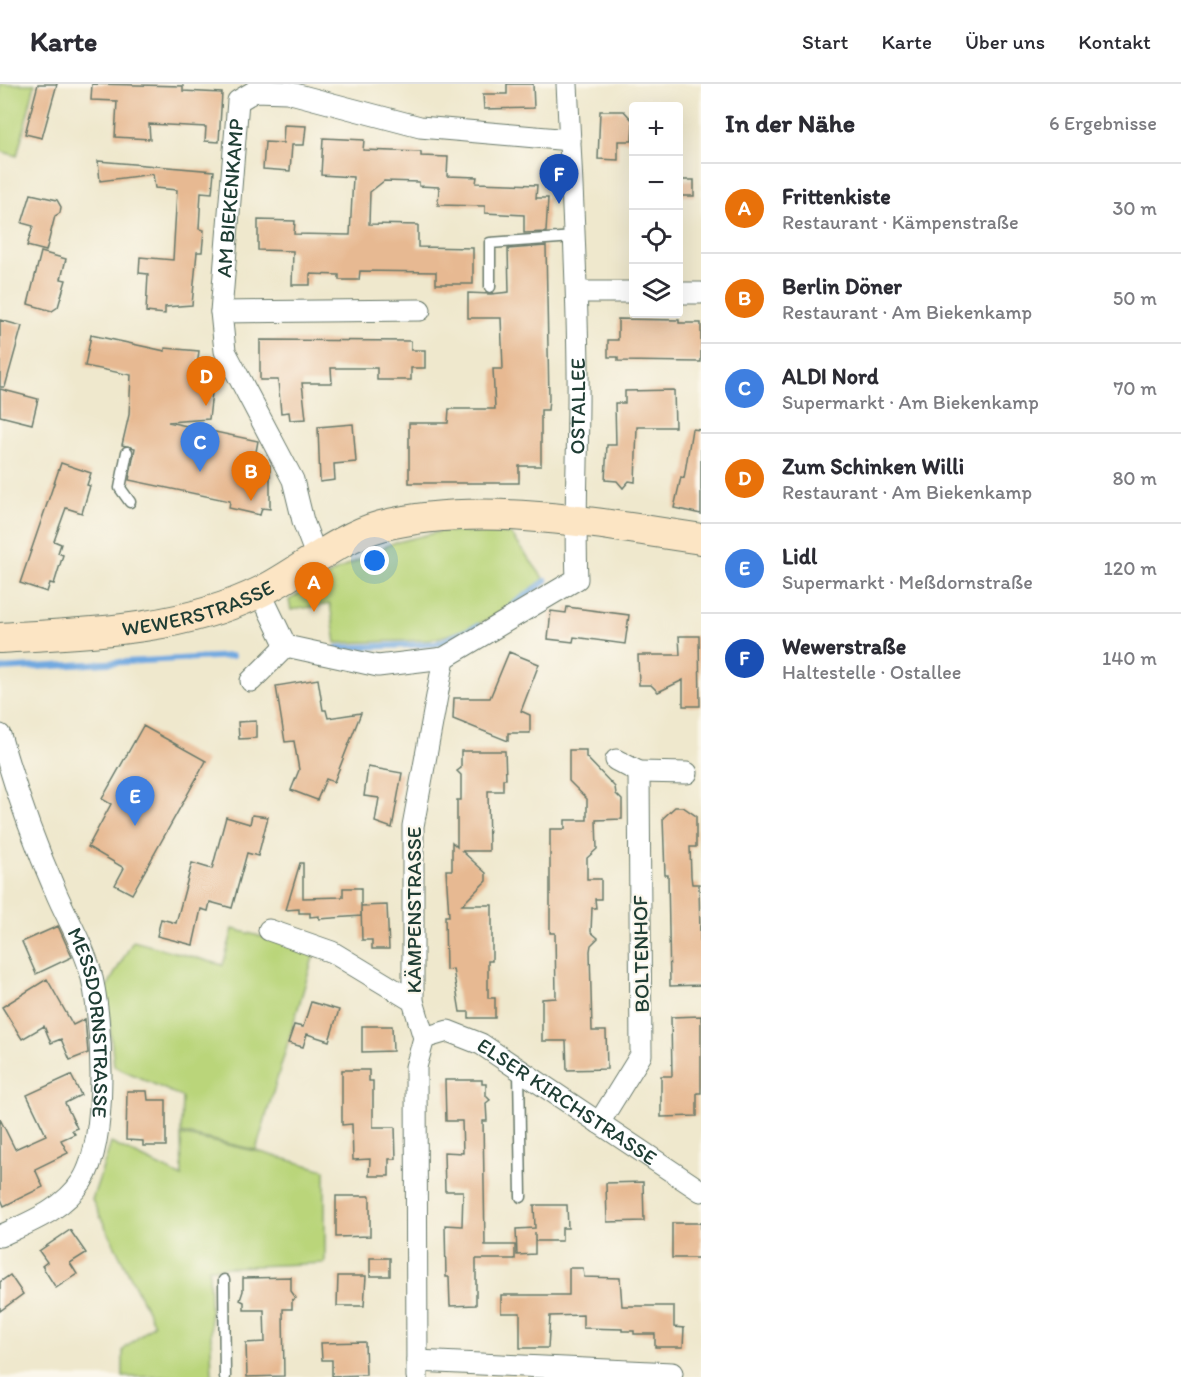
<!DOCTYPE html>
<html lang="de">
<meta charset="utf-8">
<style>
body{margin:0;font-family:Itim,sans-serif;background:#f2f2f3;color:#2b2b33}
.controls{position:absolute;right:18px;top:18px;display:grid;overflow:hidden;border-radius:6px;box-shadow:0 6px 24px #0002}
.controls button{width:54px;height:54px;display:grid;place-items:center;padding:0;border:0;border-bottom:2px solid #e1e1e2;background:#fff;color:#2b2b33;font:30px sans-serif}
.you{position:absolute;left:375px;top:477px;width:21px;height:21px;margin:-15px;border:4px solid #fff;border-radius:50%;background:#1a73e8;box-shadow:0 0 0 9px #1a73e833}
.badge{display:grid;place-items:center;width:39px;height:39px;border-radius:50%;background:#d1495b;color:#fff;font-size:20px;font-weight:700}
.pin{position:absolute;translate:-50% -50px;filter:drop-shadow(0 2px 3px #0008)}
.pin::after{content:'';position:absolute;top:32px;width:21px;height:18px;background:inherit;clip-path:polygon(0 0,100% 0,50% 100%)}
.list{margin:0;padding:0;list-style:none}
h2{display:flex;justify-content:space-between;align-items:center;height:78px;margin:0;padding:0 24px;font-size:26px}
h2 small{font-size:20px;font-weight:400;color:#7c7c81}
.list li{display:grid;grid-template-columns:39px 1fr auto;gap:18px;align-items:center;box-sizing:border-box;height:90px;padding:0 24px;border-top:2px solid #e1e1e2}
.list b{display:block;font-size:22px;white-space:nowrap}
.list p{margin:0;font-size:20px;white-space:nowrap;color:#7c7c81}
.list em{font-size:20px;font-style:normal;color:#7c7c81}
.icon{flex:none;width:33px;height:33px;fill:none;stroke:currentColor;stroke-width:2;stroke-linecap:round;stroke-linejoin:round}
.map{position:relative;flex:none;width:701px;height:1293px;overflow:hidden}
header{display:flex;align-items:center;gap:36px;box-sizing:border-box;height:84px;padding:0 30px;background:#fff;border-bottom:2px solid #e1e1e2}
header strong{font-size:28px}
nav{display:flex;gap:33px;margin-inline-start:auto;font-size:21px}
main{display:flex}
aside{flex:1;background:#fff}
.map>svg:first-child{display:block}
.green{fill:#bad57a;stroke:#6c8957;stroke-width:1.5}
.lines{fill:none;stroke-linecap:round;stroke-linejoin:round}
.stream{stroke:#71a9e0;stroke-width:6}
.building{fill:#e7b992}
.service-casing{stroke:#68796a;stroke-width:13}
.minor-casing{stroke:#68796a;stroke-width:23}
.secondary-casing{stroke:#68796a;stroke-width:32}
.service{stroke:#fff;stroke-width:10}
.minor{stroke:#fff;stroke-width:21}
.secondary{stroke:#fce5c4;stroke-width:30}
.labels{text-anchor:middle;stroke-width:4.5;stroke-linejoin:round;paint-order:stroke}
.street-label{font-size:21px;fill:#1f3d34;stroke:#fbf7ec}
</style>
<header>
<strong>Karte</strong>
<nav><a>Start</a><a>Karte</a><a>Über uns</a><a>Kontakt</a></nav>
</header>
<main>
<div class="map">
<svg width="701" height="1293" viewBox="0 0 701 1293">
<rect width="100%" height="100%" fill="#fbf7ec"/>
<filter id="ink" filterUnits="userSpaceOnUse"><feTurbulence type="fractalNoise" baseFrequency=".0167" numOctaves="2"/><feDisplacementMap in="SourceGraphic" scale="12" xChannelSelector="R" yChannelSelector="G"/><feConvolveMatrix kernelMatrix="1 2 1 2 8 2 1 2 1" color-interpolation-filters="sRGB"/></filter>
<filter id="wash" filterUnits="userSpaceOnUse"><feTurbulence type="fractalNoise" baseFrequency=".008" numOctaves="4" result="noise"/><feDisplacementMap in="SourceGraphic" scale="24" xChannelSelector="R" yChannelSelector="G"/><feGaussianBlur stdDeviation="1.35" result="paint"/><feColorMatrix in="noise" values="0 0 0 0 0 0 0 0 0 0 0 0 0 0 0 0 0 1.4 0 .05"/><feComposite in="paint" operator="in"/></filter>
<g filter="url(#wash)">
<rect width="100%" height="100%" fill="#efe8cd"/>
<path class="green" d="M0 0H35L17 72 0 67Z
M442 447 511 450 544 495 490 535 454 549 430 556 336 559 330 520 291 526 289 516 336 487 393 459Z
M233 845 315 867 256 1066 181 1049 182 1013 114 982 106 905 133 857 223 881Z
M181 1051 260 1068 325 1086V1179L209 1184 212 1293H123V1266L154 1240 92 1116 111 1059 182 1093Z"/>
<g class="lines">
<path class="stream" d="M510 523 546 497
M337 564 436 560 478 542
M0 585 232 572"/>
</g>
<g id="blocks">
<path class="building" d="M38 0H57L42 54 25 50Z
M92 0 183 2V7L222 9 219 58 205 57 206 43 149 40 150 55 115 53 117 17 91 16Z
M507 0H533L534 24 484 25 483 10H507Z
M600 27H624L633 37 632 57H618V76L598 75Z
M284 41 306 42 304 61H292L290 87 263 85 265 58 283 59Z
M323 54 364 56 363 66 421 68V72L448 73 447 92 477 93 476 99 537 101 536 114H548L546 148 524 149V131L485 129V122L438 121 439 103 419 102V98L384 97 370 108 369 140 418 141V163L473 164V200H436V188L360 187 359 196H339V191L310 190V201H292L293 167 258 166V136L295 137 294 150 350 151 353 93 321 91Z
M98 77 214 87 212 109 201 108 199 145 204 146 202 168H197L192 221 165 223V230L146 228 148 190 139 189 140 173 173 176 177 106 155 104 153 90 100 97Z
M678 96H694V112H678Z
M31 110 57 116 61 123 60 129 55 132 46 167 27 162 33 142 22 139Z
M546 162 549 315 548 326H541V382H519V399H409V339H448L449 325H495L493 285H503L501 234H468V209L491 210 509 208 508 165Z
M41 168 66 175 61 195 66 196 58 223 52 227 28 220Z
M618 235 679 236V239H701V278L618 277V273H608V256H618Z
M0 236 22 242 5 303H0Z
M91 251 165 267V264L199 267 194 306 212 308 209 335 168 338 258 357 254 378 270 381V425L262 424 260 431 229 424 230 417 129 396 135 364 122 361 129 331 131 291 85 282Z
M260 256 411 257V266H425V284H411V296H377V284H331L332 299H302L306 335 290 336 289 328 281 329 278 296H260Z
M0 305 38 315 32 340 0 332Z
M674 306 675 343H637L635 398 629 397 623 404 617 397 605 396 607 361H616L615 319H625V307Z
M353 340 356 378 334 380 335 396 320 398 318 343Z
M692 345 701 346V430L674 424 681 393 684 394Z
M61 379 91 389 87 401 90 402 82 429 66 424 54 457 61 460 58 469 63 471 54 500 50 499 47 508 20 499Z
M567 523 629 531 625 560 574 553 573 558 548 555 551 527 566 529Z
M679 552H699L700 622H683V596L658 608 651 601H639L638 571H680Z
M509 568 539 580 521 627 530 631V649H508V657L453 635 454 614H490Z
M318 595 323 626H326L328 634 361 629 334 698 326 695 317 716 291 706 299 686 294 657 285 658 276 602Z
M256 637V654L239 655 238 638Z
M143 642 206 677 132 810 115 801 124 784 88 763 111 720 102 715Z
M569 666H586V673L615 703 616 710 622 716V735L596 736 597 765 587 774V795H601V815H595L596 824H592L591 848 598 854 591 861 590 867 592 947H606L607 985 567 986 566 957H542V915L556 914 555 849H550V745H565V736H587V715L569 697Z
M461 667H505L506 695H503V707H488L489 767H462L486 789V797L462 821H492V877H488V914H495V934H469V928H460L453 885 446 886 445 832H449L446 786H452V758L457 763V716H461V691L457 687 461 684Z
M368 683 402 689 392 744 375 738 379 714 364 712Z
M675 723H683L696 732V763H690L691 792 692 800H699L701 901 670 902 668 791H665L663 734Z
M252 731 268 733 258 772 247 769 232 824 210 818 208 827 201 825 193 861 157 852 161 835 176 839 192 779 212 785 226 733 250 740Z
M300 779H303V814L343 813V804H361V832L319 835V832L310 833V829H299V825L286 826Z
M387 821 389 865H372V856H362L361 822Z
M58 842 72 873 36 890 22 858Z
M47 895 73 941 85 935 88 969 70 976 61 955 51 959 44 942 22 955 2 923Z
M311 918 339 926 329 957 307 950 303 963 288 959 294 941 303 943Z
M701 932V1009H697V1032L661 1033V992H672L671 933Z
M362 942H392L393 967 362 968Z
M342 986H369V997H373V1043H395L396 1075H389V1092H369L370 1075 353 1076 352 1040 342 1041Z
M71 991 81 1011 65 1019 77 1044 72 1046 75 1050 61 1056 68 1069 35 1085 43 1103 4 1122 0 1113V1035L15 1065 46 1051 27 1011Z
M445 996H482V1000H486V1012L490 1016 486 1019 487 1037H483L485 1161H515V1175H476V1221L450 1222 449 1193H446L445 1141 462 1142 463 1107H445L444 1068 463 1069 462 1037H446Z
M127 1007H147L148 1016H166V1062H143V1057L126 1056Z
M643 1098 644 1137 607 1138 606 1099Z
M336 1112H370V1152L336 1153Z
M534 1121H567L568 1144H562V1157H535V1148V1170L517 1171 516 1145 535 1144Z
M672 1139H701V1174H672Z
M70 1146 86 1169 70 1179 77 1190 56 1204 42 1182 47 1178 39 1167Z
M370 1174H390V1192H370Z
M569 1184H583L584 1193 620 1194 622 1222H674V1243L684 1244 683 1263H655V1250H634V1247H622V1245L583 1244V1231L550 1232 548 1264H520V1229H501V1211H569Z
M10 1191 23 1210 0 1227V1198Z
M338 1192H366L364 1222H337Z
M291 1193V1207L296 1214 292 1216V1225H283L284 1292 247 1293 246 1259 265 1258 264 1226H244V1218L240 1216 243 1207V1194Z
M365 1258 366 1291 332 1292V1276H322L321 1259Z"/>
</g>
</g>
<g filter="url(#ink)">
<use href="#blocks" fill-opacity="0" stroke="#68796a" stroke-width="1.5"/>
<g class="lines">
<g class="service-casing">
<path id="service" d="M490 203V159L574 153
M127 368 120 404 130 418
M519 986 521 1113
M224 1196 225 1293"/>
</g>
<g class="minor-casing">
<g id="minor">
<path d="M578 208H634"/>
<path d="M678 209H701"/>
<path d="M221 228 420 226"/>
<path id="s1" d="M317 474 303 437 293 396 225 267 221 228 238 17 255 7 287 8 420 43 570 56"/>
<path id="s2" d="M260 508 286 562 378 582 444 574 577 495C574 425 579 356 578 286 577 191 572 95 567 0"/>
<path d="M251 597 286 562"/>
<path id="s3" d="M0 651C15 704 33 756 55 806 66 833 82 858 90 886 103 933 109 1056 82 1097 63 1126 30 1138 0 1152"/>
<path d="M616 676 639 688"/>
<path d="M269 846 332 868 413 917"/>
<path id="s4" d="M424 954 448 947 481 960 701 1107"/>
<path d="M599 1039 641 971 639 688 687 689"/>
<path d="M417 1277 672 1289"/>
<path d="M417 1293 416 983 424 954 413 917V742L444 574"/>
</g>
</g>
<g class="secondary-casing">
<g id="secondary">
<path id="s5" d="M0 554C87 549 182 547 262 507 302 487 337 454 381 442 482 416 600 440 701 455"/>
</g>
</g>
<use href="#service" class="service"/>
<use href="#minor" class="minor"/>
<use href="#secondary" class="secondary"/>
</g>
</g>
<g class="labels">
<g class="street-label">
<text dy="7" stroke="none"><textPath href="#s1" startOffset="381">AM BIEKENKAMP</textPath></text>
<text dy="7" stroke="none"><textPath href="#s2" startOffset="548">OSTALLEE</textPath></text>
<text dy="7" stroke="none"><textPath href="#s5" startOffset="201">WEWERSTRASSE</textPath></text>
<text transform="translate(414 826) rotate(-90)" y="7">KÄMPENSTRASSE</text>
<text transform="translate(641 870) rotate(-91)" y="7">BOLTENHOF</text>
<text dy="7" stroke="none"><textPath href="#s3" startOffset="304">MESSDORNSTRASSE</textPath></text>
<text dy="7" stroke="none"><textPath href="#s4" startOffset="164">ELSER KIRCHSTRASSE</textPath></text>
</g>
</g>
</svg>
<div class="controls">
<button>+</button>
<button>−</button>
<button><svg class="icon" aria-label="locate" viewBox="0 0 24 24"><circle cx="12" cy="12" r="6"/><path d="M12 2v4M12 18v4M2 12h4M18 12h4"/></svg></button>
<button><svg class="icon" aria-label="layers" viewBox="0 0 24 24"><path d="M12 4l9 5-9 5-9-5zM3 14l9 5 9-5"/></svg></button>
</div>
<div class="you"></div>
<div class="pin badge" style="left:314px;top:528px;background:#e8710a">A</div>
<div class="pin badge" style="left:251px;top:417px;background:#e8710a">B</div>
<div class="pin badge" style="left:200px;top:388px;background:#3f7fe0">C</div>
<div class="pin badge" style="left:206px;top:322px;background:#e8710a">D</div>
<div class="pin badge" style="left:135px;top:742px;background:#3f7fe0">E</div>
<div class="pin badge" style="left:559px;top:120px;background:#1a4fb4">F</div>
</div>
<aside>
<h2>In der Nähe<small>6 Ergebnisse</small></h2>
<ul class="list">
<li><span class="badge" style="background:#e8710a">A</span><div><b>Frittenkiste</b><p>Restaurant · Kämpenstraße</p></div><em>30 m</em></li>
<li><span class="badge" style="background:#e8710a">B</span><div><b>Berlin Döner</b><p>Restaurant · Am Biekenkamp</p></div><em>50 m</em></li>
<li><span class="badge" style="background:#3f7fe0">C</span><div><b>ALDI Nord</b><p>Supermarkt · Am Biekenkamp</p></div><em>70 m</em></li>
<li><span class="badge" style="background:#e8710a">D</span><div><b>Zum Schinken Willi</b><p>Restaurant · Am Biekenkamp</p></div><em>80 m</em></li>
<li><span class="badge" style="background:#3f7fe0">E</span><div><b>Lidl</b><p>Supermarkt · Meßdornstraße</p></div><em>120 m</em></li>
<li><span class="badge" style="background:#1a4fb4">F</span><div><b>Wewerstraße</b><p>Haltestelle · Ostallee</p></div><em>140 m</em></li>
</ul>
</aside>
</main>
